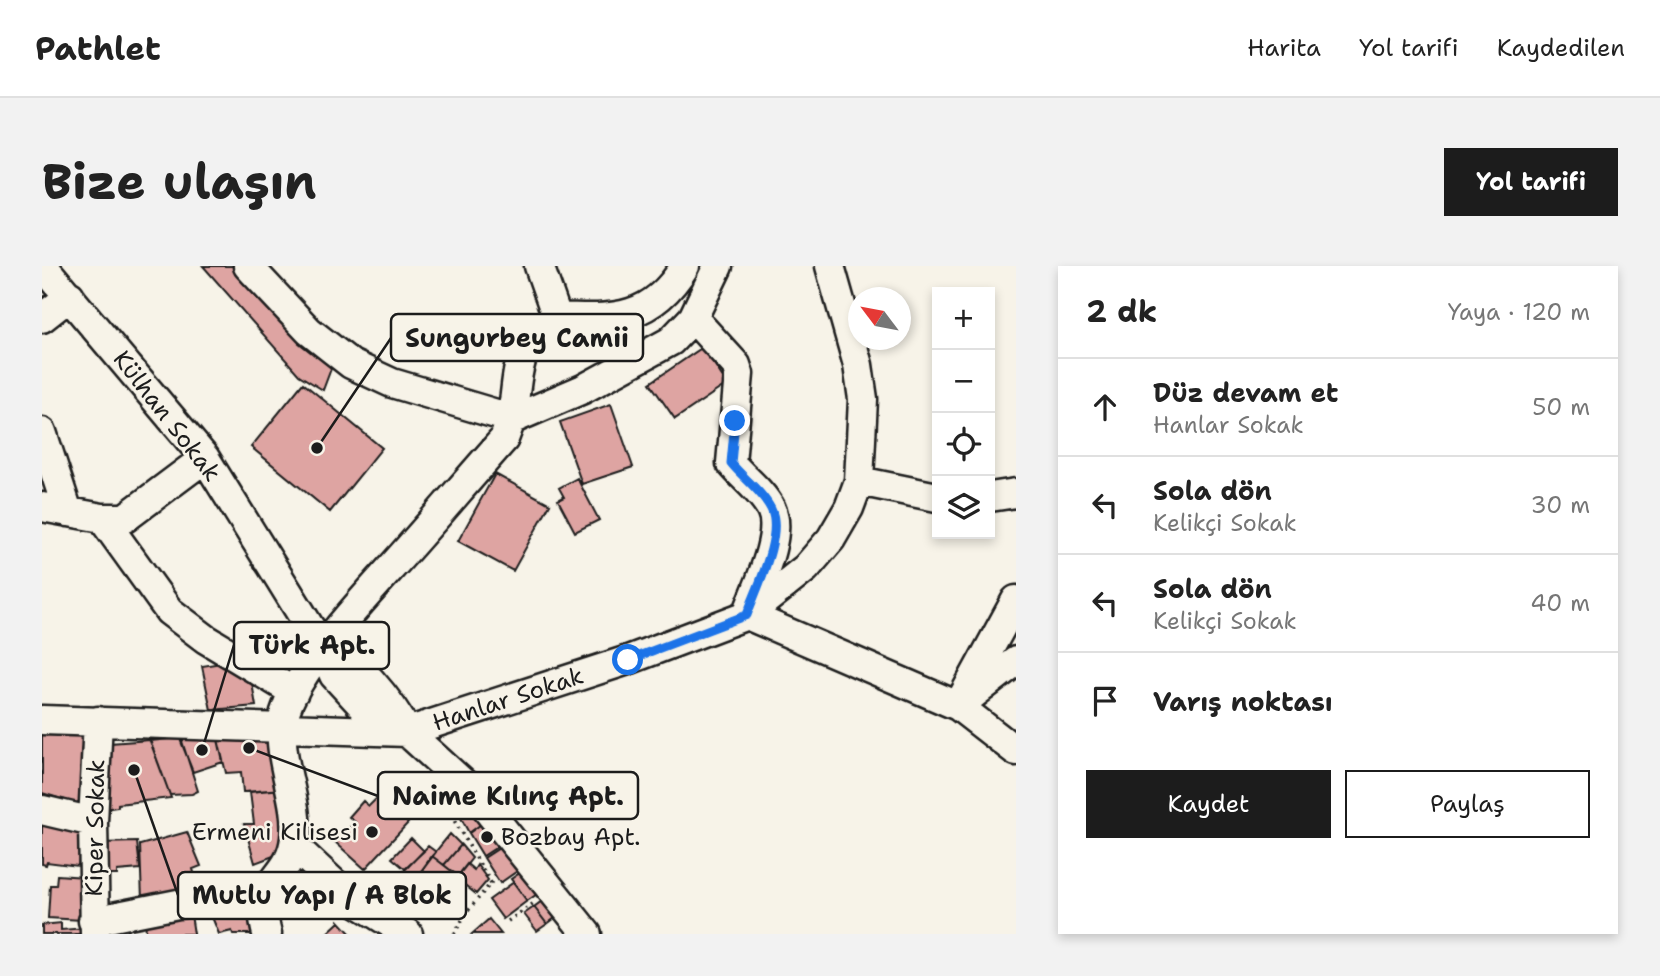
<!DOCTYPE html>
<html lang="tr">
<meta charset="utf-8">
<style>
body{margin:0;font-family:"Shantell Sans",sans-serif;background:#f2f2f2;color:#222}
.controls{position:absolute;right:21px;top:21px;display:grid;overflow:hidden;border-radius:0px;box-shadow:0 4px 10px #0003}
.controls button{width:63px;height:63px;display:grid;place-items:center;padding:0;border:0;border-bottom:2px solid #e0e0e0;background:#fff;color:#222;font:35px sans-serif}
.compass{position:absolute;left:806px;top:21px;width:63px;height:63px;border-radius:50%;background:#fff;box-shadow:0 4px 10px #0003;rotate:302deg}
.stop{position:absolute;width:21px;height:21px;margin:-16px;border:5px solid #1a73e8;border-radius:50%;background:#fff}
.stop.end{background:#1a73e8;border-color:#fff;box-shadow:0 2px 7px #0008}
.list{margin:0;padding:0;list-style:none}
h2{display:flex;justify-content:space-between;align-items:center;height:91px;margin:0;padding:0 28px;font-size:30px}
h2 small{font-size:23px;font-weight:400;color:#767676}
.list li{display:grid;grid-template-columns:46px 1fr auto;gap:21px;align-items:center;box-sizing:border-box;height:98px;padding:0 28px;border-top:2px solid #e0e0e0}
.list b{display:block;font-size:26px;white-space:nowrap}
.list p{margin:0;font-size:23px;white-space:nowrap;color:#767676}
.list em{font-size:23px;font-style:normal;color:#767676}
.actions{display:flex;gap:14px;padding:21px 28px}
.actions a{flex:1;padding:16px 0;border:2px solid #1c1c1c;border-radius:0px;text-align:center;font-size:24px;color:#1c1c1c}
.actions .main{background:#1c1c1c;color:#fff}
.icon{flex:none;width:38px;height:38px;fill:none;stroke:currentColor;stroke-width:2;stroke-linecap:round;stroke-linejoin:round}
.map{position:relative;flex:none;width:974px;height:668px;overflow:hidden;border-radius:0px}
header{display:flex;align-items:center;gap:42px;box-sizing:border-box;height:98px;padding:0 35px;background:#fff;border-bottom:2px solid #e0e0e0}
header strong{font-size:33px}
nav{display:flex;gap:38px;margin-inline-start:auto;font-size:24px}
.intro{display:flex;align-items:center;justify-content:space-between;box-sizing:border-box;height:168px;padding:0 42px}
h1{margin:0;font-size:49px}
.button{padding:18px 32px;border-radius:0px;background:#1c1c1c;color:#fff;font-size:24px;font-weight:700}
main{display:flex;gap:42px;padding:0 42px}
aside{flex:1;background:#fff;border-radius:0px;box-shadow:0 4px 10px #0003}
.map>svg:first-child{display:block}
.building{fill:#dea4a2;stroke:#1c1c1c;stroke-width:2}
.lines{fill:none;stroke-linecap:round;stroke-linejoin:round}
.minor-casing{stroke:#1c1c1c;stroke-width:33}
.path{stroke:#1c1c1c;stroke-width:3.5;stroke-dasharray:2 5;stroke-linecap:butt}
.minor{stroke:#f7f3e8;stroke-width:28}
.route{stroke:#1a73e8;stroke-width:9}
.poi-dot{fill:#1c1c1c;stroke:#f7f3e8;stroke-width:2.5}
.labels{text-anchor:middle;stroke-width:5;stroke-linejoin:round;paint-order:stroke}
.street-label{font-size:24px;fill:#1c1c1c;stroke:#f7f3e8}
.poi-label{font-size:24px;fill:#1c1c1c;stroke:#f7f3e8;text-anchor:end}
.leader{fill:none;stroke:#1c1c1c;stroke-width:2.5}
.callout-dot{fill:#1c1c1c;stroke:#f7f3e8;stroke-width:2.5}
.callout{fill:#f7f3e8;stroke:#1c1c1c;stroke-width:2.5}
.callout-label{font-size:26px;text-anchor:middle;font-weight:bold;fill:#1c1c1c}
</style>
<header>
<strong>Pathlet</strong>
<nav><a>Harita</a><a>Yol tarifi</a><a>Kaydedilen</a></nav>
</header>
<div class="intro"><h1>Bize ulaşın</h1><a class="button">Yol tarifi</a></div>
<main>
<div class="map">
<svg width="974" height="668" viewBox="0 0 974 668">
<rect width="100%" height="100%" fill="#f7f3e8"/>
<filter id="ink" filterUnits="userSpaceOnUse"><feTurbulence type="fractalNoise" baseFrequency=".0143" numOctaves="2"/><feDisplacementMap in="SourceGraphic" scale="14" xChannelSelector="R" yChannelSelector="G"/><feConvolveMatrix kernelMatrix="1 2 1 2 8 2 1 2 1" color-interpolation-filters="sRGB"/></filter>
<g filter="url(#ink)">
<path class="building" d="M161 0H196L272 88 290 100 281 124 257 109Z
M661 81 685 118 633 153 608 117Z
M261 117 340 182 288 246 209 181Z
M569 138 591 201 540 218 518 156Z
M453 208 508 238 471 305 416 275Z
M535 212 557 254 533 266 516 234 522 231 517 222Z
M192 395 209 411 214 440 169 444 160 400Z
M235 463 241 523 201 526 199 506 184 507 175 469Z
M0 469H44L43 540 0 527Z
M175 469 181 496 151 506 138 473Z
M139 472 156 525 150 528 128 529 108 475Z
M108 474 129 532 76 538V541L62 543 68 477Z
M241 523 242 586 213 597 202 558H212L208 526Z
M337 530 366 557 323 603 293 576 313 556 307 551 321 535 327 540Z
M430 535 446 553 427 567 419 552 420 545Z
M446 553 464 575 441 590 427 567Z
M0 555 42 561 36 600 5 596 4 599 0 598Z
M145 566 159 600 151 603 156 621 100 634 98 579Z
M408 568 419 579 402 599 390 590Z
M369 572 382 585 363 603 350 592Z
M95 576 98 603 75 605V609H57L58 577Z
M465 577 481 601 458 617 442 592Z
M419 579 430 592 416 610 402 599Z
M386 580 394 586 373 614 362 605Z
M390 590 416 610 396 635 371 616Z
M425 598 432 604 435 599 446 614 434 628 414 612Z
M259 599 277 618 266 629 248 611Z
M485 602 501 624 485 635 469 613Z
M15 609 43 611 40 654 6 652 8 619H14Z
M472 616 485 635 461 653 447 634Z
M500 635 513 652 505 658 492 641Z
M202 639 213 668H191L190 665 177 668 170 651Z
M492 641 505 658 495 665 482 648Z
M148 642 152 668H104L103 650Z
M447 653 459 668H430Z
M297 655 309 668H284L297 656Z
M19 657V664L44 662V668H0V659Z"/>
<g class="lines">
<g class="minor-casing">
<path id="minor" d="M1 0 163 192 280 381
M206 0 267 65 309 98 350 117 471 153 541 123 629 75 651 52 676 0
M497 0 515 51
M0 52 28 30
M651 52 694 99 697 108 689 197C701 212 720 225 729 243 742 269 714 323 705 349L916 440 974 485
M0 166 26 246
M817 215 895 231
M948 231 974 227
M0 241 60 252H83L163 192
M60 252 127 345 164 373 252 426
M924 434 974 395
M916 440 974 334
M0 454 365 466 586 394 705 349 764 302 789 273 807 242 817 215 821 133 816 99 788 0
M365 466C352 441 310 383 280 381L292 409 328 448 365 466 431 526 545 668
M0 544 51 556
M252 580 308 632 366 668
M51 655 226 620
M53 668 51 556 56 455
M225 668C210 611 248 617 253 572 257 535 237 498 240 461 243 412 331 323 364 285 397 248 429 210 462 173 484 122 459 90 515 51 574 54 610 54 643 0"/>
</g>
<path class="path" d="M466 655 492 637
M412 668 425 646 449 617 413 556 410 549 415 541"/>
<use href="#minor" class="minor"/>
</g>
</g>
<g class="lines" filter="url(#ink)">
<path class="route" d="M586 394 705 349C714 323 742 269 729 243 720 225 701 212 689 197L693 155"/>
</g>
<g class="poi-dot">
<circle cx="330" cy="566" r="7"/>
<circle cx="445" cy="571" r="7"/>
</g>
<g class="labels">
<g class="street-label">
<text transform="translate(125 150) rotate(52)" y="8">Külhan Sokak</text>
<text transform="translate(466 433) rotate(-18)" y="8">Hanlar Sokak</text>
<text transform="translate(53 562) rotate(-89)" y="8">Kiper Sokak</text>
</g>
<g class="poi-label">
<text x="316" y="574">Ermeni Kilisesi</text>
<text x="459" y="579" text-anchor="start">Bozbay Apt.</text>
</g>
</g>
<path class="leader" d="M275 182L349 72M160 484L192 379M207 482L336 530M92 504L136 629"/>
<g class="callout-dot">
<circle cx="275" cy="182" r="7"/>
<circle cx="160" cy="484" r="7"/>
<circle cx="207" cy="482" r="7"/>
<circle cx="92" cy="504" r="7"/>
</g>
<g class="callout">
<rect x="349" y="48" width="252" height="47" rx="7"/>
<rect x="192" y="356" width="155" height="47" rx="7"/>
<rect x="336" y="506" width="260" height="47" rx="7"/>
<rect x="136" y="606" width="288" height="47" rx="7"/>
</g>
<g class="callout-label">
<text x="475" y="81">Sungurbey Camii</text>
<text x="270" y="388">Türk Apt.</text>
<text x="466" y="539">Naime Kılınç Apt.</text>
<text x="280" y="638">Mutlu Yapı / A Blok</text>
</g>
</svg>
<div class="controls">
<button>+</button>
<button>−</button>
<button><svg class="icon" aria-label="locate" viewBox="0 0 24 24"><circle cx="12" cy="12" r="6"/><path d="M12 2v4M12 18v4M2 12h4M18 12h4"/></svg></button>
<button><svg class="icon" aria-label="layers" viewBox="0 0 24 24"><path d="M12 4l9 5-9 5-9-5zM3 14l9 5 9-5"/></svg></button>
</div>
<svg class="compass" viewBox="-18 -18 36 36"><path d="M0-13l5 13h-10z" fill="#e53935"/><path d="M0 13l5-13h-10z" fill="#767676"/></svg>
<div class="stop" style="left:586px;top:394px"></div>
<div class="stop end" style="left:693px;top:155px"></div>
</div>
<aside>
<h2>2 dk<small>Yaya · 120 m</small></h2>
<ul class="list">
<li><svg class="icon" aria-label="ahead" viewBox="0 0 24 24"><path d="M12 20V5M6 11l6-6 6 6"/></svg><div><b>Düz devam et</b><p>Hanlar Sokak</p></div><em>50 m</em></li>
<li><svg class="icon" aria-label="left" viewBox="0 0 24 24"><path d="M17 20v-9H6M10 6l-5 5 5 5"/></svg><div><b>Sola dön</b><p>Kelikçi Sokak</p></div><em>30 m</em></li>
<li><svg class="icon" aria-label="left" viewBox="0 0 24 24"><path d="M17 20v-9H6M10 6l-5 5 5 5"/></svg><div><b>Sola dön</b><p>Kelikçi Sokak</p></div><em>40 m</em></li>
<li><svg class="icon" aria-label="arrive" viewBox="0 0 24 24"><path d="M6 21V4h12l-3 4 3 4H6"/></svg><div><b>Varış noktası</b></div></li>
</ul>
<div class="actions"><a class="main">Kaydet</a><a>Paylaş</a></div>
</aside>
</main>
